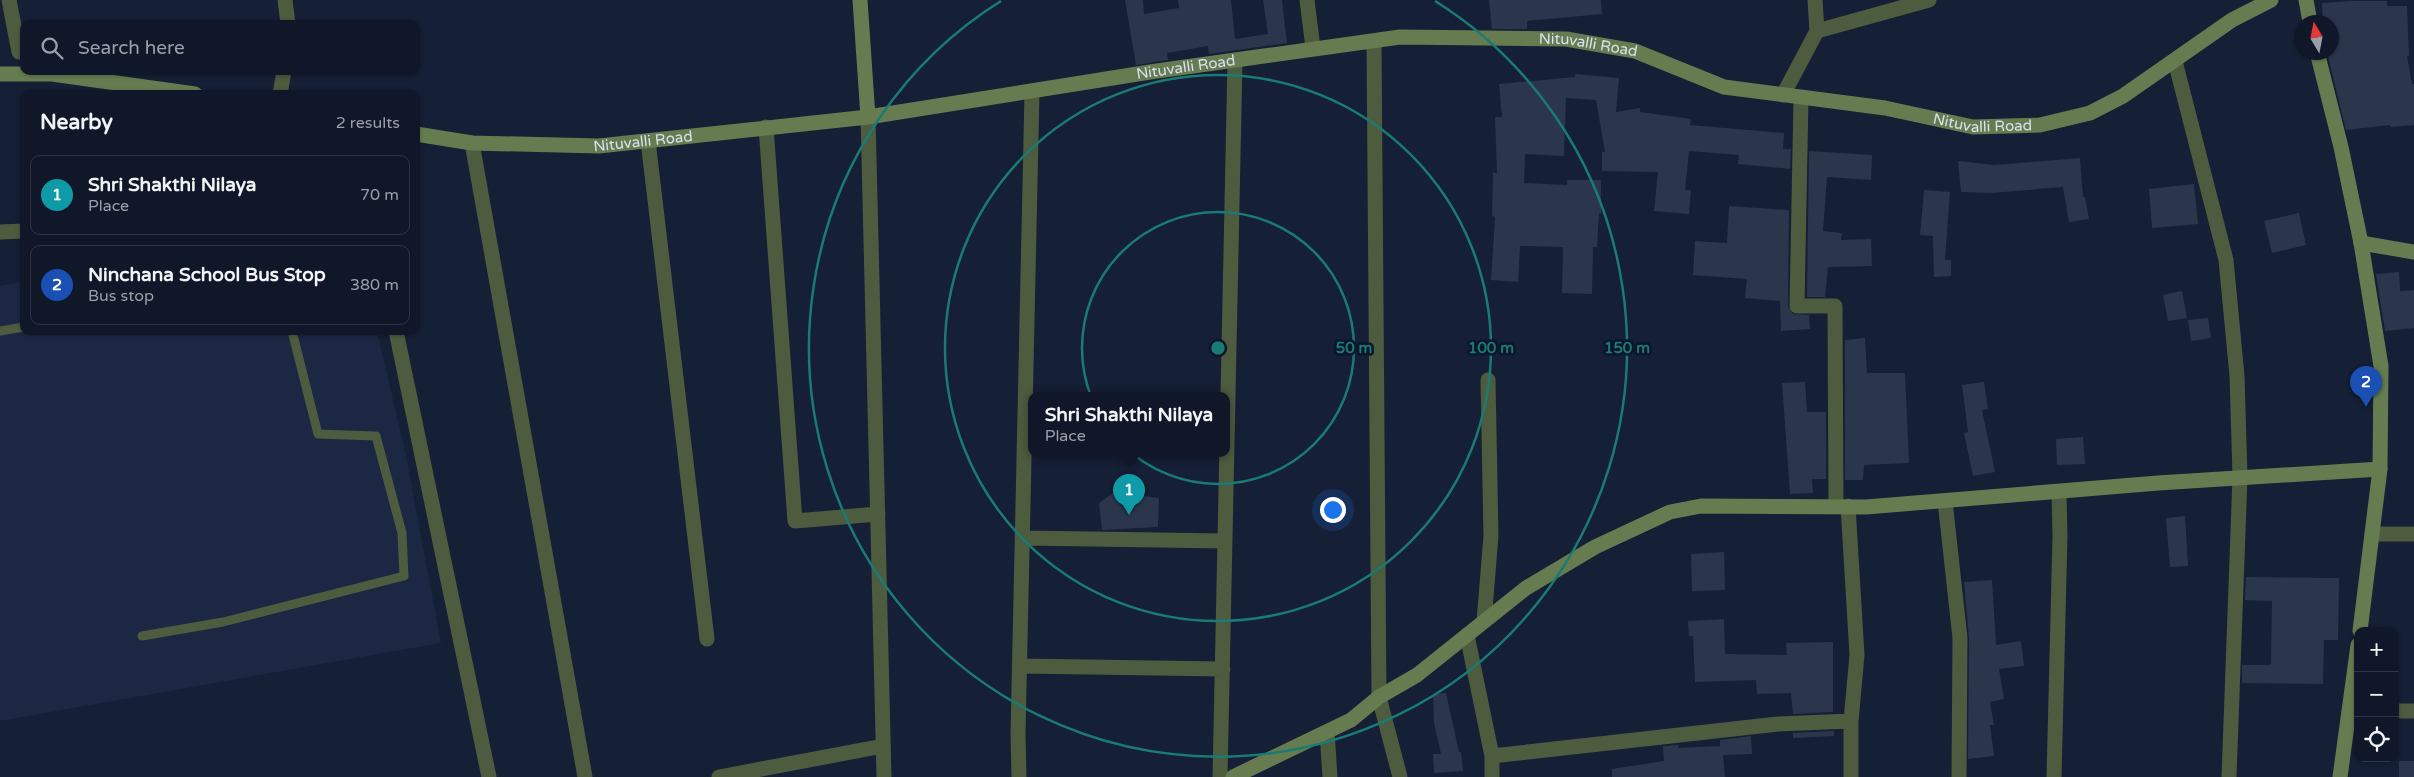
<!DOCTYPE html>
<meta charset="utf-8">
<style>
body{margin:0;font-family:"Varela Round",sans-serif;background:#1e2434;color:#f1f3f6}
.controls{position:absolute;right:15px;bottom:15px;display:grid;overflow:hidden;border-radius:10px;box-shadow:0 1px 4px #0004}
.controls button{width:45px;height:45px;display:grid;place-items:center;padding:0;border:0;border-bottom:1px solid #303645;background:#101728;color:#f1f3f6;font:25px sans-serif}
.compass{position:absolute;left:2294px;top:15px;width:45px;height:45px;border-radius:50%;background:#101728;box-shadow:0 1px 4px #0004;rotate:350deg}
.you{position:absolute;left:1332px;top:509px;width:18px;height:18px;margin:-12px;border:4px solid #fff;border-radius:50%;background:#1a73e8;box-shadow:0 0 0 8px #1a73e833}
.badge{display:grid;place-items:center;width:32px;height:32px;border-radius:50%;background:#7c3aed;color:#fff;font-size:16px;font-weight:700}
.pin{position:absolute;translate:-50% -41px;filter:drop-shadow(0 1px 2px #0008)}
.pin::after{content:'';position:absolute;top:26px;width:18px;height:15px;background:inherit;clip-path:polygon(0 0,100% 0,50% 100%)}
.popup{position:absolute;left:1028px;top:392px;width:202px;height:65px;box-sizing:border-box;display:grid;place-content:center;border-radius:10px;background:#101728;filter:drop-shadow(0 1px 4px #0005);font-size:16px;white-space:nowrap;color:#9c9fa8}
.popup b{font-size:19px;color:#f1f3f6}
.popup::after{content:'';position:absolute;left:50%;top:100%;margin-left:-10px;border:10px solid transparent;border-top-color:#101728}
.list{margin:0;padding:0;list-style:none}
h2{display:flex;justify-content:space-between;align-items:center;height:65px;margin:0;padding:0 20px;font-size:21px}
h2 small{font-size:16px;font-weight:400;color:#9c9fa8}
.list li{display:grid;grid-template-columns:32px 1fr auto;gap:15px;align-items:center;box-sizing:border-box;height:80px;margin:0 10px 10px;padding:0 10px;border:1px solid #303645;border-radius:10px}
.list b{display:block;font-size:19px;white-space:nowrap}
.list p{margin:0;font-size:16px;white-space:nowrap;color:#9c9fa8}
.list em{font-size:16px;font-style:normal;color:#9c9fa8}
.icon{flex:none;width:28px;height:28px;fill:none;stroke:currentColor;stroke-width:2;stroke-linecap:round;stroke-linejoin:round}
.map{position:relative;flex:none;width:2414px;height:777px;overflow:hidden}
.search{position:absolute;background:#101728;box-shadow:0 1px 4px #0004;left:20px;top:20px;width:400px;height:55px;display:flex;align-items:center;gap:12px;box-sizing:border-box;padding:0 18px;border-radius:10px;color:#9c9fa8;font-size:19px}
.panel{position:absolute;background:#101728;box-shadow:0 1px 4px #0004;left:20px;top:90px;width:400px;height:245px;border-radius:10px}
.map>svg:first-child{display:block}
.built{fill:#1b2743}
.building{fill:#2b364d}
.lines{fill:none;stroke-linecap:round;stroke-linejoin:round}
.lane{stroke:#4d5b3f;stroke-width:9}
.street{stroke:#4d5b3f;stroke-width:15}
.secondary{stroke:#667c50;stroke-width:15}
.ring{fill:none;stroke:#197b74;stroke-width:2.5}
.labels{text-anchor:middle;stroke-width:5;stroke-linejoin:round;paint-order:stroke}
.street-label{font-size:15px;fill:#d9e1f0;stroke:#0c162b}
.centre{fill:#197b74;stroke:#0c162b;stroke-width:2.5}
.ring-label{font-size:15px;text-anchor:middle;font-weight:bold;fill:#197b74;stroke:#0c162b;stroke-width:5;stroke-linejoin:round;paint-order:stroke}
</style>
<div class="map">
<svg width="2414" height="777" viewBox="0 0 2414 777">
<rect width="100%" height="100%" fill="#151f35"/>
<path class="built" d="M24 282V331H377L406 455 441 643 0 721V286Z"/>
<path class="building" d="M1125 0H1143L1144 14 1179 8 1178 0H1231L1235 39 1268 34 1263 0H1282L1287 43 1209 54 1208 46 1167 53 1168 60 1136 65Z
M1489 0H1601L1602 14 1527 21V29H1492Z
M2351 1H2387V6H2407L2409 56H2407L2412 84H2414V125L2391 127 2390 125 2346 130 2327 52H2332V22H2323L2322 3Z
M1575 74 1619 78 1616 112 1640 108V112L1691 119 1690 125 1784 133 1783 149H1791L1790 169 1738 164 1739 155 1689 151 1685 190H1691L1689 214 1654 211 1658 172 1602 171V152H1605L1596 100 1566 98 1564 156 1525 154 1524 183 1567 185V180H1601V213H1599L1597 247H1593L1592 294 1562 293 1563 247 1520 246 1518 282 1491 280 1495 217 1492 216 1493 173H1497L1495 117H1502L1499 84 1575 77Z
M1809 151 1872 155 1871 180 1827 177 1823 231 1842 233 1841 240 1871 239 1872 266 1828 267 1825 297H1807Z
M2080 158 2083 197H2085L2089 219 2069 222 2063 187 1992 193 1961 192 1958 161 1994 165Z
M2194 184 2198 224 2152 228 2149 189Z
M1924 190 1950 192 1945 260H1951V276L1934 277 1933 236 1920 235Z
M1729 206 1789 210 1788 306 1793 314 1809 315 1810 329 1781 331 1780 301 1745 298 1747 279 1693 275 1695 241 1727 243Z
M2299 213 2306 245 2272 253 2264 221Z
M2399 272 2400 291 2414 290V328L2385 331 2376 274Z
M2182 291 2187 318 2168 321 2163 295Z
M2208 318 2211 338 2191 341 2188 320Z
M1865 338 1867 373H1905L1909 463 1864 465 1863 480H1845V340Z
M1805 382 1807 412H1826V479H1812L1813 493 1790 494 1782 383Z
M1984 382 1988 409 1982 410 1995 472 1973 476 1964 433 1968 432 1962 385Z
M2083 437 2085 464 2057 465 2056 439Z
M1113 493 1159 498 1158 527 1102 530 1099 503Z
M2185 516 2188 566 2170 567 2166 518Z
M1724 552 1725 590 1692 591 1691 554Z
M2246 577 2339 578 2338 640H2324L2323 684 2242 683V665H2271L2272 601 2245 600Z
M1992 580 1996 645 2021 641 2024 666 1999 669 2004 699 1990 702 1994 725H1990L1994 756 1968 759 1969 638 1964 582Z
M1724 619 1725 654 1787 655 1786 643 1833 642V712L1793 714 1791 693 1757 694 1756 680 1695 682 1693 636H1689L1688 621Z
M1446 693 1459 752H1461L1463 771 1434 773 1433 754H1441L1434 723 1433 694Z
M1834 731V736L1793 738V733Z
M1751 736 1752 754 1723 755 1725 777H1612V769L1664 761 1663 746 1678 745 1679 748 1720 746V740Z
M2399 761H2414V777H2399Z"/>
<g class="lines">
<path class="lane" d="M0 331 24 327
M142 636 223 622 404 576 402 533 376 436 318 434 292 331"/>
<path class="street" d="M9 0 19 52
M285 0 288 24
M1307 0 1313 48
M1817 31 1929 0
M1374 41 1379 697 1400 777
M2175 61 2226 260 2237 376 2240 477 2229 777
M280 94 284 71
M1783 95 1817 31 1815 0
M1801 98 1797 306H1835L1836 506
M868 117 884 777
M766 127 795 521 878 514
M648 141 707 639
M472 143 585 777
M0 232 24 231
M396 331 489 777
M1945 501 1960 638 1959 777
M1848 506 1857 655 1851 721V777
M2372 534H2414
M1023 538 1225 541
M1484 621 1491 536 1488 380
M1467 635 1492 756V777
M1020 666 1223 669
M2395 711H2414
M1327 732 1330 777
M1492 756 1778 724 1851 721
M719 777 883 746
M1019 777 1018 734 1032 92
M1220 777 1235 61
M2054 777 2060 536 2059 492"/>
<g class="secondary">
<path d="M860 0 868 117"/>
<path d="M2306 0 2310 22"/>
<path d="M2317 52 2341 147 2361 243 2381 366 2380 469 2360 631"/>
<path d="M0 74H52L195 94"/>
<path id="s1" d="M416 134 472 143 599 146 868 117 1150 72 1400 37 1566 39 1635 51 1724 87 1885 108 1973 127 2040 125 2090 113 2123 96 2232 20 2271 0"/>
<path d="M2361 243 2414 252"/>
<path d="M1233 777 1351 720 1379 697 1417 675 1526 588 1595 547 1670 512 1701 506 1866 507 2158 483 2380 469"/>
<path d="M2340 777 2358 645"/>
</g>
</g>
<g class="ring">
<circle cx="1218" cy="348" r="136"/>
<circle cx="1218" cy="348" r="273"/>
<path d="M1435 1A409 409 0 1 1 1001 1"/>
</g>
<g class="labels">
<g class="street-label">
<text dy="5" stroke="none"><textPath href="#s1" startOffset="1181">Nituvalli Road</textPath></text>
<text dy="5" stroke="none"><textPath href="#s1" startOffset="776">Nituvalli Road</textPath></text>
<text dy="5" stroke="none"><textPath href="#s1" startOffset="1586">Nituvalli Road</textPath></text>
<text dy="5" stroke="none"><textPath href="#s1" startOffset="228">Nituvalli Road</textPath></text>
</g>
</g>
<circle cx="1218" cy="348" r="8" class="centre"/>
<g class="ring-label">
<text x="1354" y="353">50 m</text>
<text x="1491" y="353">100 m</text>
<text x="1627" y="353">150 m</text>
</g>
</svg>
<div class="controls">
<button>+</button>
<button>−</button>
<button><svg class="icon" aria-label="locate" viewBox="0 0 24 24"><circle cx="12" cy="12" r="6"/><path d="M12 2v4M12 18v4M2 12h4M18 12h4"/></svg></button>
</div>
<svg class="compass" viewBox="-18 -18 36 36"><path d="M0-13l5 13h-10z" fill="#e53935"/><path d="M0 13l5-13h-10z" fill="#9c9fa8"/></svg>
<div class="you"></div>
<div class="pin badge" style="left:1129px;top:515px;background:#0f9aa8">1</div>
<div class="popup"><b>Shri Shakthi Nilaya</b>Place</div>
<div class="pin badge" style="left:2366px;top:407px;background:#1a4fb4">2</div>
<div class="search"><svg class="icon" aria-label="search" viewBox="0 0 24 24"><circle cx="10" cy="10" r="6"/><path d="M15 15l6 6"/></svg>Search here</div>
<section class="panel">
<h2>Nearby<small>2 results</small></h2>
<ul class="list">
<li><span class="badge" style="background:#0f9aa8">1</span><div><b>Shri Shakthi Nilaya</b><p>Place</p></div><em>70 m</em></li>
<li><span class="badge" style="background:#1a4fb4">2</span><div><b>Ninchana School Bus Stop</b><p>Bus stop</p></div><em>380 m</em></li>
</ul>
</section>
</div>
